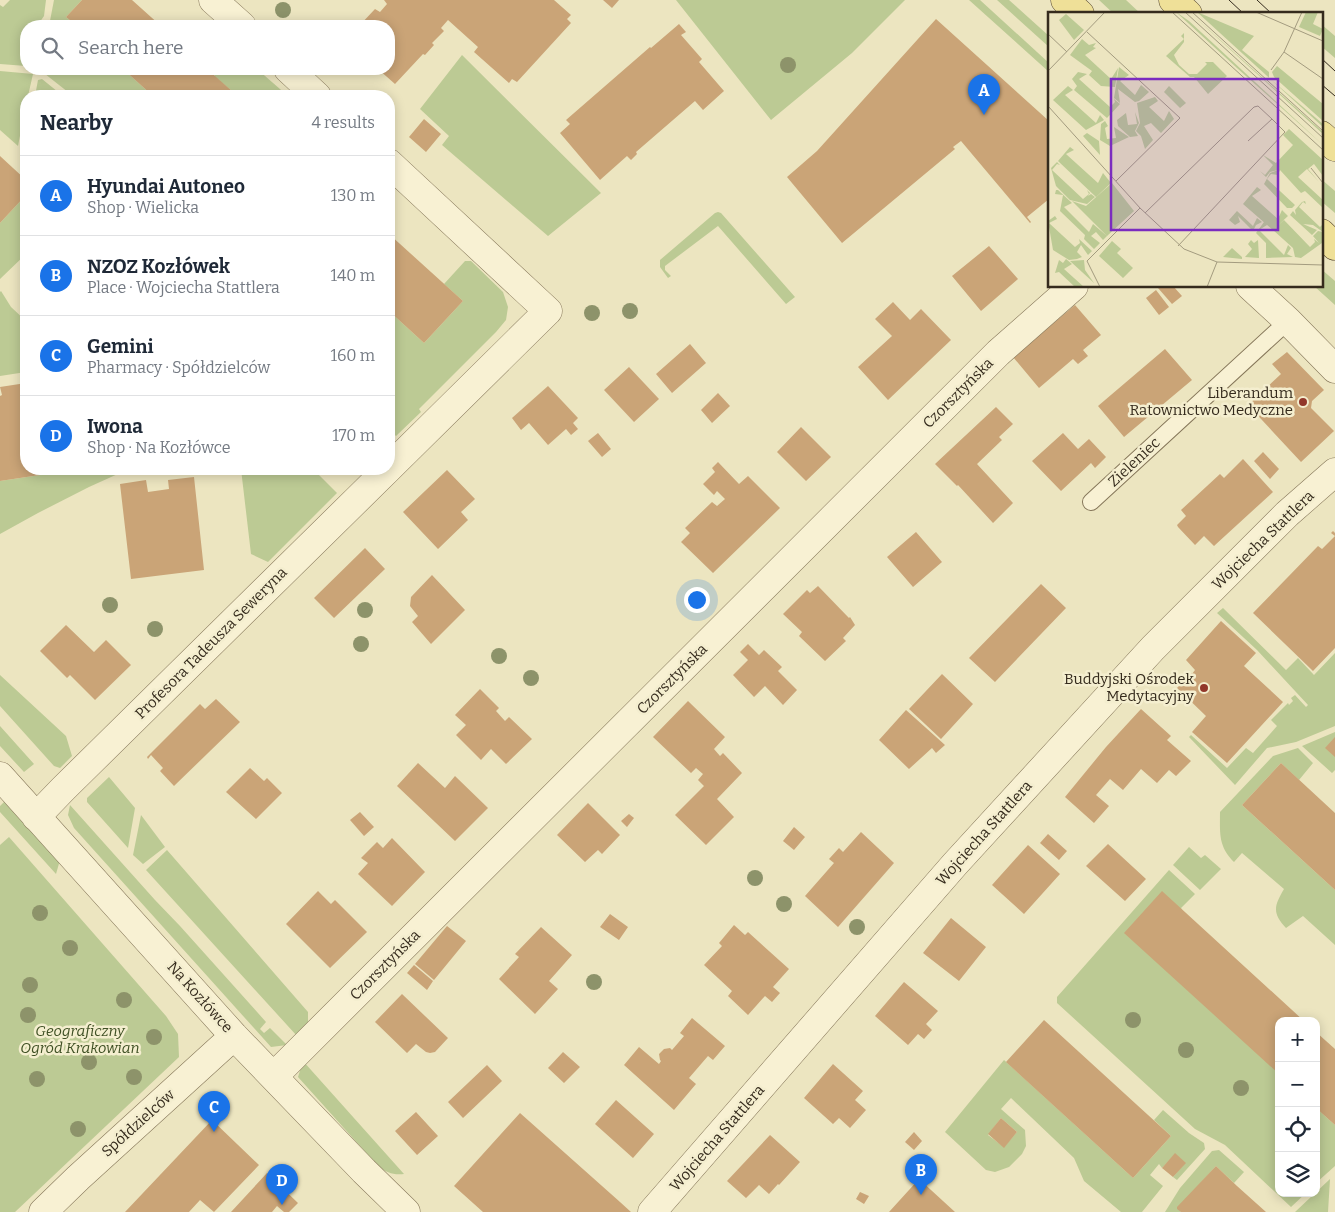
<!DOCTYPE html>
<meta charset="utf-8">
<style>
body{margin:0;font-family:Bitter,serif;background:#f2f2f3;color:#1f2937}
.controls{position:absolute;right:15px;bottom:15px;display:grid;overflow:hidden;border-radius:10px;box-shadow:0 2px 12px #0003}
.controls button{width:45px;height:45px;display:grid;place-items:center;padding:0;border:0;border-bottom:1px solid #e0e1e3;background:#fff;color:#1f2937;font:25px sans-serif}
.you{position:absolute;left:696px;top:599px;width:18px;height:18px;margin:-12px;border:4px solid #fff;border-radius:50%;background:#1a73e8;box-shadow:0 0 0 8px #1a73e833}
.badge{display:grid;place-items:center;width:32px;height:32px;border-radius:50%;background:#1a73e8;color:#fff;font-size:16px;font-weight:700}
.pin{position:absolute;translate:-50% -41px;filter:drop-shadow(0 1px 2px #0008)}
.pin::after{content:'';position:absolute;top:26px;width:18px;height:15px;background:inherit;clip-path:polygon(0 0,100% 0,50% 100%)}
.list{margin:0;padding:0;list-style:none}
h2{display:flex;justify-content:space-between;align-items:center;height:65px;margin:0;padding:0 20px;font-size:21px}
h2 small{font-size:16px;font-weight:400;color:#747a83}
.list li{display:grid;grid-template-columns:32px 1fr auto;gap:15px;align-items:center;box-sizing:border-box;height:80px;padding:0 20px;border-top:1px solid #e0e1e3}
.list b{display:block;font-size:19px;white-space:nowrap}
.list p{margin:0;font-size:16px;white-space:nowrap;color:#747a83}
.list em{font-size:16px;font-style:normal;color:#747a83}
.icon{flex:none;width:28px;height:28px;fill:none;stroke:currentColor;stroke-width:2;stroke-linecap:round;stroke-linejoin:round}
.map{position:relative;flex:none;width:1335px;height:1212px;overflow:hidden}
.search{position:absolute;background:#fff;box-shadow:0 2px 12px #0003;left:20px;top:20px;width:375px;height:55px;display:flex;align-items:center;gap:12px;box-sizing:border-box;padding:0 18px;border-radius:20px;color:#747a83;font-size:19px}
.panel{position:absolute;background:#fff;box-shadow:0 2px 12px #0003;left:20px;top:90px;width:375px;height:385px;border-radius:20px}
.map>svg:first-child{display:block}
.green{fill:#bcca94;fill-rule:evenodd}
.building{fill:#caa477}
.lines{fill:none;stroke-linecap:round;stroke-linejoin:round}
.service-casing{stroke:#857659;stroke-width:18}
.minor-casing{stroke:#857659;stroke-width:29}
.primary-casing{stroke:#52432d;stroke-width:29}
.service{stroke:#f8f1d3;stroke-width:16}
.minor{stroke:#f8f1d3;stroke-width:28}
.primary{stroke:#efe098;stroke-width:28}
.tram{stroke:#352b1d;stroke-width:1}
.tree{fill:#8d936a}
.poi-dot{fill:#92372a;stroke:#f4eecf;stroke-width:2}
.labels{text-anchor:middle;stroke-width:5;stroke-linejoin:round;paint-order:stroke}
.street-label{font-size:15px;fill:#352b1d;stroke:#f4eecf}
.poi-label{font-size:15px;fill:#352b1d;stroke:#f4eecf;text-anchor:end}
.park-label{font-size:15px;font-style:italic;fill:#3f5024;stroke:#f4eecf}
.inset-road{fill:none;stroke:#a39b7f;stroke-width:1}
.view{fill:#7b2cbf;fill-opacity:0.15;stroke:#7b2cbf;stroke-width:2.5}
.inset-edge{fill:none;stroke:#352b1d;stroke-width:2.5}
</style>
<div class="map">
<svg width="1335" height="1212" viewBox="0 0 1335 1212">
<rect width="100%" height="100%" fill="#ece5c0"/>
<path class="green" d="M10 0H46L44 16 37 26H26V66L0 64V5L3 7Z
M54 0H82L66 17 77 26H49Z
M676 0H905L852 53 771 120Z
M969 0H980L1049 63V72Z
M997 0H1009L1049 36V47Z
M1099 0H1126L1141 14H1114Z
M1321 24 1335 36V58L1321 46Z
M462 55 601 193 548 236 442 145 449 136 420 109Z
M40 69H123L153 96H73L40 70Z
M220 69H257L288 96H227L232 91 214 76Z
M0 71 33 74 28 96H26V105L18 146 0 130Z
M42 79 63 96H35L38 80Z
M1321 179 1335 191V213L1321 201Z
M26 195V254L0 279V223Z
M718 212 721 213 795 297 786 304 718 226 665 266V270L671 276 668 278 660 267V260L715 213Z
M465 261H471L503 292 508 307 506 320 496 332 419 409 421 412 396 436 389 429V311L424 343 463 301 444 284Z
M1321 269 1335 281V305L1314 286H1321Z
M1 291 11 307 26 321V372L0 376V292Z
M39 469H135L120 473 89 487 38 513 0 534V481L40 475Z
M241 469H313L337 493 268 562 251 554Z
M1223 608 1286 670 1298 658 1314 675 1335 653V726L1296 742 1267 748 1235 785 1189 737 1191 735 1227 768 1246 748 1253 753 1277 726 1271 720 1288 703 1289 705 1293 701 1291 698 1295 695 1306 707 1308 705 1257 650 1217 613Z
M0 675 66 736 72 756 60 768 54 766 0 706Z
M0 726 34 764 24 772 0 746Z
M1335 732V770L1332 773 1302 746Z
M1298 748 1313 763 1299 780 1281 763 1242 805 1335 890V945L1303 916 1286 928C1272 913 1274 906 1284 889L1242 853 1234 862C1218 846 1220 833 1220 812L1273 756Z
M109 777 135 808 128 848 87 802V798Z
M6 800 60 860 56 874 0 812V806Z
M70 805 155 900 180 926 266 1022 260 1029 264 1033 270 1028 287 1045 271 1047 74 828 68 815Z
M141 815 165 847 143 864 133 855Z
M9 837 166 1016 178 1034 179 1057 15 1212H0V845Z
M1189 847 1201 858 1205 855 1221 869 1200 890 1173 865Z
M167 850 308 1012V1023L297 1036 146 870Z
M1169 870 1195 894 1181 908 1279 1074V1193H1306L1291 1207 1225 1145 1195 1129 1057 1003V997Z
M1004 1060 1133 1178 1171 1136 1154 1120 1163 1110 1189 1133 1204 1143 1205 1149 1177 1180 1173 1177 1185 1163 1175 1154 1162 1168 1159 1164 1150 1175 1163 1186 1142 1212H1121L1084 1181 1074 1158 1011 1098 1001 1109 1025 1130 1026 1146 1022 1154 1009 1167 995 1172 986 1170 945 1132ZM1001 1118 1017 1132 1004 1147 988 1135Z
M303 1061 404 1174C393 1175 387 1173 378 1166L298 1077Z
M1316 1108 1335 1125V1166L1316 1183Z
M1219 1150 1244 1172 1234 1183 1216 1166 1178 1208 1181 1212H1165L1180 1188 1212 1151Z
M1330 1179 1328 1212H1295Z"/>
<path class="building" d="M82 0H132L161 26H77L66 17Z
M384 0H554L571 15 567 19 571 23 517 82 512 79 509 83 474 52 478 47 448 20 441 28 444 31 432 43 434 45 425 55 423 54 395 84 378 69H389V26H359L375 9 380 12 387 4Z
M603 0H619L612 8Z
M936 19 1049 121V199L1027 217 1031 222 1030 223 961 141 953 147 955 149 842 243 787 177 817 151Z
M679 24 686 32 681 35 702 59 699 62 724 91 703 110 695 101 636 152 637 154 631 160 627 156 600 180 560 133 570 124 566 120 650 47 651 48Z
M123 69H207L232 91 227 96H153Z
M424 119 441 134 426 152 409 137Z
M0 156 26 180V195L0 223Z
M389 234 463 301 424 343 389 311Z
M989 246 1018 279 981 311 952 276Z
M1160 286H1173L1182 296 1172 304 1158 288Z
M1156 290 1169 307 1159 315 1146 298Z
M893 302 910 320 921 309 951 340 888 400 858 367 892 336 875 319Z
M1075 305 1101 335 1083 350 1088 356 1078 364 1073 359 1039 388 1013 357Z
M690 344 706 363 672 393 656 374Z
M1165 349 1192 380 1124 437 1098 406Z
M1287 352 1324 390 1312 401 1311 408 1334 431 1301 462 1248 405 1281 374 1272 364Z
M629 367 659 399 634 422 604 390Z
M26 383V469H39L40 475 0 481V396L2 395 0 387Z
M548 386 578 418 573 423 578 429 571 435 566 429 548 445 529 423 521 430 512 418Z
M718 393 730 406 712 423 701 410Z
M996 407 1013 424 999 437 1002 440 977 464 1013 503 993 523 958 485 957 486 935 464Z
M801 427 831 457 806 481 777 452Z
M598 433 611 449 602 457 588 441Z
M1063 433 1078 449 1089 439 1106 457 1095 468 1091 463 1061 491 1032 461Z
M1263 452 1279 469 1270 479 1254 461Z
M1243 459 1273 492 1214 546 1204 536 1195 545 1178 527 1177 525 1186 516 1181 510 1220 474 1224 478Z
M718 462 739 484 748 476 780 508 713 573 681 542 690 533 685 528 712 502 717 506 725 499 717 491 714 495 703 484 715 472 712 468Z
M447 470 475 499 461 512 468 520 438 549 403 512Z
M194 477 204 570 131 579 120 484 146 480 148 492 169 489 168 480Z
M1333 531 1335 533V648L1313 671 1253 613 1318 546 1322 549 1335 536 1331 533Z
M916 532 942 562 913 587 887 557Z
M365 548 385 569 334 618 314 598Z
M432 575 465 610 431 644 412 622 418 616 410 606 411 597Z
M1041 584 1066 608 995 682 969 658Z
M818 586 849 618 850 617 855 625 843 638 846 641 825 661 799 636 802 632 783 614 807 590 810 593Z
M1221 621 1256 653 1244 666 1283 702 1227 763 1192 732 1206 716 1177 688 1191 673 1192 674 1195 670 1186 660Z
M66 625 94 652 106 640 131 665 95 700 70 675 67 678 40 651Z
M748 644 759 655 764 650 782 667 778 671 797 690 783 705 765 686 754 697 733 675 748 660 740 652Z
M942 674 973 704 941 739 909 709Z
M480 689 499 708 496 711 505 721 509 717 532 739 506 764 491 749 481 760 456 735 466 725 455 715Z
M216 699 240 722 174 786 160 771 163 768 151 755 148 759 147 757 200 704 205 709Z
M688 701 725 737 714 749 720 756 723 753 742 773 717 799 734 817 706 845 675 815 704 786 698 780 703 774 696 768 691 773 653 737Z
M1141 709 1171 736 1167 740 1191 761 1176 776 1169 770 1157 783 1141 769 1123 790 1110 779 1096 795 1109 806 1094 823 1065 797 1106 747Z
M906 710 945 745 936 753 932 748 909 769 879 740Z
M1335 737V757L1325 748Z
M418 763 445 788 455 776 488 808 455 841 397 786Z
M1281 763 1335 813V890L1242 805Z
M250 768 264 781 267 778 282 793 256 819 226 792Z
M588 803 620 835 602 854 598 850 585 862 557 835Z
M360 812 374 827 364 836 350 820Z
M629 814 634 818 627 827 621 821Z
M794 827 805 837 794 850 783 841Z
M861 832 894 863 838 927 805 896 834 863 829 859 839 848 843 852Z
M1048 834 1067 851 1059 860 1040 843Z
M392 838 425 872 392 906 358 874 368 863 361 858 377 842 383 848Z
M1108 844 1146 879 1125 901 1086 866Z
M1028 845 1060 874 1024 914 992 885Z
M318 891 331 904 335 900 367 932 330 968 286 924Z
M1162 891 1304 1021H1279V1074L1124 933Z
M610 914 628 927 619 940 600 927Z
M951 918 986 947 959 981 923 953Z
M734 925 745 935 748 932 789 969 773 987 780 993 772 1002 765 996 748 1015 728 996 732 991 704 965 722 946 719 943Z
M447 926 466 941 434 980 415 964Z
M541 927 572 955 549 981 558 989 535 1014 499 979 519 957 515 954Z
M414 965 433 981 427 990 407 973Z
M904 982 938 1011 926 1024 932 1030 924 1039 918 1034 908 1045 875 1016Z
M402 994 448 1038 435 1052 430 1053 426 1052 416 1044 407 1053 375 1022Z
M692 1018 725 1046 713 1060 708 1056 689 1078 696 1084 674 1110 624 1065 639 1047 659 1064 661 1061 660 1060 659 1054 664 1049 670 1048 672 1050 684 1036 680 1033Z
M1044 1020 1171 1136 1133 1178 1006 1062Z
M1316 1032 1335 1049V1125L1316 1108Z
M563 1052 580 1067 564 1083 548 1068Z
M833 1064 863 1091 855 1100 866 1110 850 1128 839 1118 833 1124 804 1098Z
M487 1065 502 1081 463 1118 448 1102Z
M616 1100 654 1134 633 1158 595 1124Z
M416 1112 438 1136 417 1155 395 1131Z
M520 1113 620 1202 631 1212H483L454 1186Z
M1001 1118 1017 1132 1004 1148 988 1134Z
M212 1120 259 1165 214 1212 200 1200 189 1212H125Z
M914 1132 922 1141 914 1150 905 1142Z
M770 1135 800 1162 779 1185 778 1184 769 1194 759 1185 746 1198 727 1181Z
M1175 1153 1186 1163 1173 1177 1162 1168Z
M1216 1166 1237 1186 1266 1212H1181L1177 1209V1207Z
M267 1173 298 1203 289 1212H284L277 1206 272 1212H231Z
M919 1179 955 1212H889Z
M860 1192 869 1196 864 1204 856 1199Z"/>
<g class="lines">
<g class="service-casing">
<path id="service" d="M1091 502 1288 321"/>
</g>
<g class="minor-casing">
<path id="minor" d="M213 0 242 26
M288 69 317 96
M389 163 548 311 389 468
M1250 286 1288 321 1335 369
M0 776 234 1036 364 1171 406 1212
M36 817 63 789 388 469
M274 1076 998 353 1074 286
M43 1212 78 1178 234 1036
M652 1212 955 864 1153 648 1287 514 1335 472"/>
</g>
<g class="primary-casing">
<path id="primary" d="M1065 0 1080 14
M1173 0 1188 14
M1321 135 1335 147
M1321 233 1335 246"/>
</g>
<use href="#service" class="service"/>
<use href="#minor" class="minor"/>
<use href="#primary" class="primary"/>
<path class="tram" d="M1229 0 1244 14
M1257 0 1272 14
M1321 58 1335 71
M1321 84 1335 96"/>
</g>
<g class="tree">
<circle cx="283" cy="10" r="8"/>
<circle cx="788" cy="65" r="8"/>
<circle cx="630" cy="311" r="8"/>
<circle cx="592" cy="313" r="8"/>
<circle cx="110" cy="605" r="8"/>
<circle cx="365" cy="610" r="8"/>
<circle cx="155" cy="629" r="8"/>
<circle cx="361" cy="644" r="8"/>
<circle cx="499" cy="656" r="8"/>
<circle cx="531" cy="678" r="8"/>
<circle cx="755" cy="878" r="8"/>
<circle cx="784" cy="904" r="8"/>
<circle cx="40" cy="913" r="8"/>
<circle cx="857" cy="927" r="8"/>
<circle cx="70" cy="948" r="8"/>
<circle cx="594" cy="982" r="8"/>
<circle cx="30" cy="985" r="8"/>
<circle cx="124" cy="1000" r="8"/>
<circle cx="28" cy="1015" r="8"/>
<circle cx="1133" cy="1020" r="8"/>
<circle cx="154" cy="1037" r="8"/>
<circle cx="1186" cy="1050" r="8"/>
<circle cx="89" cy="1062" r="8"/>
<circle cx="134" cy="1077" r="8"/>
<circle cx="37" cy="1079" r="8"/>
<circle cx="1241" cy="1088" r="8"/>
<circle cx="78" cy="1129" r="8"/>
</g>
<g class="poi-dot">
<circle cx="1303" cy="402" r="5"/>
<circle cx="1204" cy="688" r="5"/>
</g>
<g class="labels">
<g class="street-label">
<text transform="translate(958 393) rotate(-45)" y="5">Czorsztyńska</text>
<text transform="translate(1134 462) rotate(-43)" y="5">Zieleniec</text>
<text transform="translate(1263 540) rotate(-44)" y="5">Wojciecha Stattlera</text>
<text transform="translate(211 643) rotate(-45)" y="5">Profesora Tadeusza Seweryna</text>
<text transform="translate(672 679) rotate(-45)" y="5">Czorsztyńska</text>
<text transform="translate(984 833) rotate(-48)" y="5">Wojciecha Stattlera</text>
<text transform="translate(385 965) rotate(-45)" y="5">Czorsztyńska</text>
<text transform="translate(200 997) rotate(48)" y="5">Na Kozłówce</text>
<text transform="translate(138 1123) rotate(-42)" y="5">Spółdzielców</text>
<text transform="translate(717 1138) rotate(-49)" y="5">Wojciecha Stattlera</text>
</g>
<g class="poi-label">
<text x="1293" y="398">Liberandum<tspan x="1293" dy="17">Ratownictwo Medyczne</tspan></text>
<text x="1194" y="684">Buddyjski Ośrodek<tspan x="1194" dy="17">Medytacyjny</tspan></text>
</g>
<g class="park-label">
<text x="80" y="1036">Geograficzny<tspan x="80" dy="17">Ogród Krakowian</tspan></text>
</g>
</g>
<g transform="translate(1048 12)">
<rect width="275" height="275" fill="#ece5c0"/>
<path d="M128 0 141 9 275 133 189 56ZM141 0 275 120V122ZM149 0 206 24 194 38 221 60V66L275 112V115ZM258 0H270L265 12 275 17 272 24 251 15ZM18 2 36 18 26 28 11 8ZM136 21V30L126 43 131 53 141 62H149L159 52 157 50H165L179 64 160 82 146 65H142L118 44 136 27 133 24ZM34 27 41 33 48 31 45 35 48 36 37 43 63 67 70 56 67 75 53 74 41 63 44 59 22 43ZM229 54 275 92V109L226 65 224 60ZM71 55 81 63 72 69 87 83 93 73 101 80 91 89 87 90 70 77 72 91 66 86ZM30 60 39 62 31 67 62 95 67 90 66 87 72 92 59 106 26 78 29 74 24 67ZM20 74 25 78 17 83 48 111 52 103 56 108 38 118 5 88ZM121 74 138 91 132 96 116 80ZM107 85 110 89 101 95 116 109 121 99 126 107 113 121 103 111 96 114 105 128 97 137 93 124 88 119 92 111 89 91ZM87 100 91 111 87 119 90 124 82 125 70 114 69 108 78 101 80 113 89 112ZM57 109 60 114 57 116 59 127 68 126 66 115 81 125 62 134 52 128 53 112ZM241 117 275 148V164L266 152 260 157 271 170 259 157 250 165 275 188V196L257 179 253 181 232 158 230 163 223 162 219 167 247 193 244 196H239L216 172 222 161 230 158 222 160 218 165 212 159 217 163 225 153 215 143 228 151 245 133 235 123ZM39 121 51 129 52 143 35 124ZM22 135 26 138 18 142 50 171 55 161 63 171 48 185 10 149ZM9 150 12 153 9 152 4 158 35 187 41 182 39 178 42 181 40 184 43 182 47 185 39 192 22 188 8 174 3 156ZM64 171 86 199 59 224 24 189 38 194ZM209 175 213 178 204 184 230 207 234 198 240 204 225 218 195 192ZM8 178H10L24 191 16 195 41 220 45 212 59 224 55 228 48 220 43 224 52 231 46 237 36 227 37 223 12 199 15 183 7 182ZM257 189 258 192 255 190 251 195 272 215 275 212V220L265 213 255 212 269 218 264 223 242 203 245 199 248 203 247 198 254 190ZM189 199 205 214 209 206 214 210 208 213 205 219 190 204 192 210 187 213 181 208ZM7 204 9 207 1 211 27 235 32 231 31 227 44 239 40 243 33 233 29 240 34 245 29 247 21 248 5 238 0 209ZM236 208 262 235 267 230 266 227 271 231 265 224 270 219 275 220 274 231 253 246 247 245 245 236 225 218ZM216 210 219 213 211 218 236 243 240 233 243 236 239 242 245 245 218 246V231L208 221ZM203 228 206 231 210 228 211 246 197 245 204 237 200 232ZM64 229 73 237 69 241 85 256 75 266 51 244ZM184 236 194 245V247L175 245ZM18 247 24 252 16 257 36 275H27L11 260 7 261 11 248 15 251ZM36 248 37 258 46 271 22 249Z" fill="#bcca94"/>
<path class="inset-road" d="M124 0 275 138M137 0 275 126M144 0 275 119M208 0 275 29M39 20 132 106 68 169M0 22 19 40M236 40 275 67M223 58 236 40 254 0M0 59 57 0M0 94 92 196 136 237 169 250 275 253M200 129 224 107M263 156 275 171M97 201 206 95 210 94 224 107 237 120 130 234M52 275 39 249 92 196M159 275 169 250"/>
<path class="view" d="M63 67H230V218H63Z"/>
<rect width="275" height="275" class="inset-edge"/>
</g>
</svg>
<div class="controls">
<button>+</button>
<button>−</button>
<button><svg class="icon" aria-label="locate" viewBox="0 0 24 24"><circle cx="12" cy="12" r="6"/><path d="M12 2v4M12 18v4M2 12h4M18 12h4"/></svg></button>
<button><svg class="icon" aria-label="layers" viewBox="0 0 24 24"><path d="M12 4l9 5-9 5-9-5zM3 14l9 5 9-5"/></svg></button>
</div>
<div class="you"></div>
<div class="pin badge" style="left:984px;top:115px">A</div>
<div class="pin badge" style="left:921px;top:1195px">B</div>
<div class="pin badge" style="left:214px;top:1132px">C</div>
<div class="pin badge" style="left:282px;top:1205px">D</div>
<div class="search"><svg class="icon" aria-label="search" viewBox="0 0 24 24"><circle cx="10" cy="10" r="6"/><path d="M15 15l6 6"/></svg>Search here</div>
<section class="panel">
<h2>Nearby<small>4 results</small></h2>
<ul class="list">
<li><span class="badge">A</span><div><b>Hyundai Autoneo</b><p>Shop · Wielicka</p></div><em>130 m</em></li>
<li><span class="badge">B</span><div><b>NZOZ Kozłówek</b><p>Place · Wojciecha Stattlera</p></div><em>140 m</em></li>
<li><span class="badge">C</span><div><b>Gemini</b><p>Pharmacy · Spółdzielców</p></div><em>160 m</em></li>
<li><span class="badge">D</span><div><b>Iwona</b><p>Shop · Na Kozłówce</p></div><em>170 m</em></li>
</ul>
</section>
</div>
